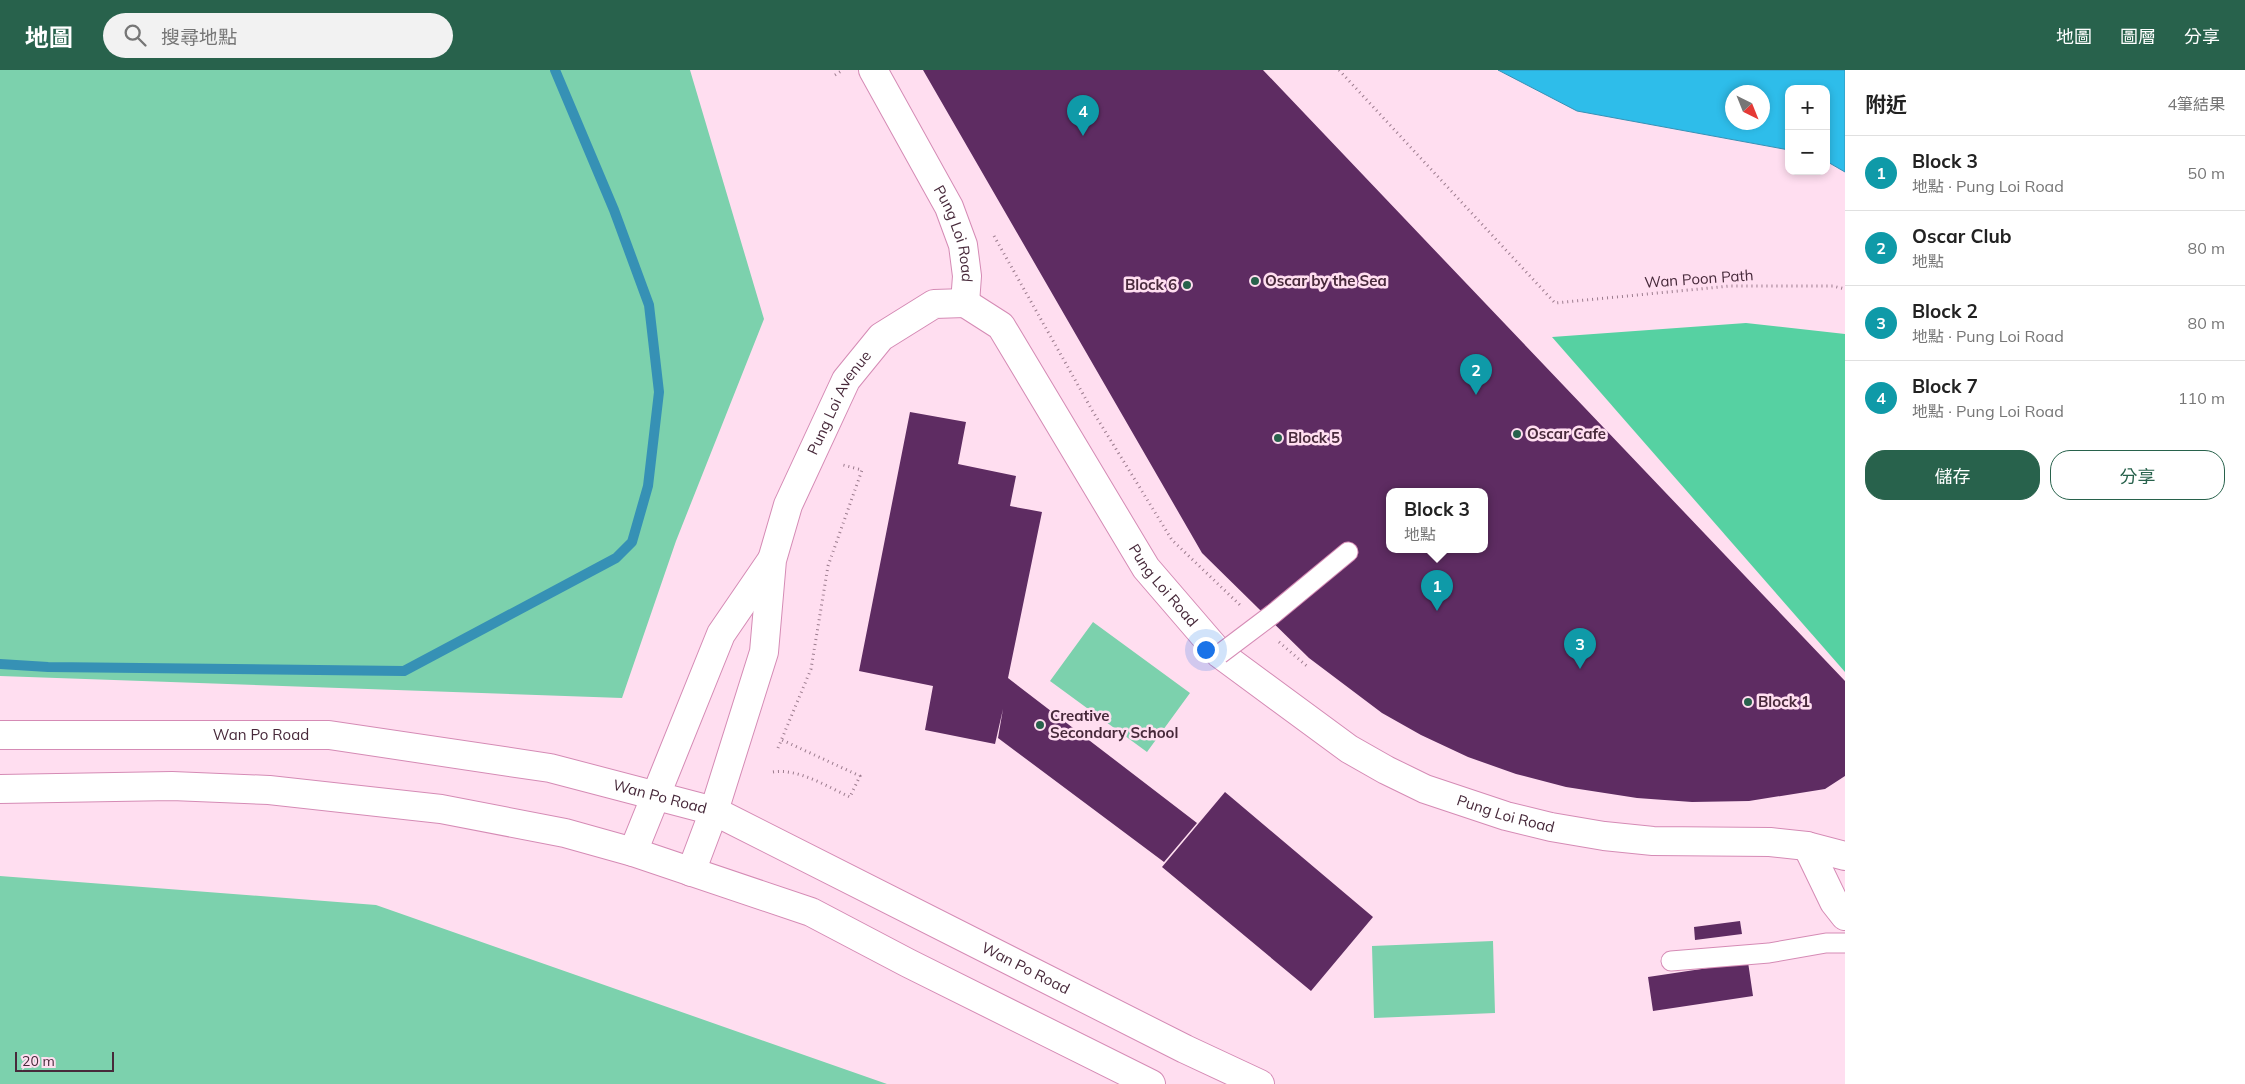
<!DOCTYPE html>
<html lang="zh-TW">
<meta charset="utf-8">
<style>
body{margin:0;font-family:Mulish,"Noto Sans TC",sans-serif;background:#f2f2f2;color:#222}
.controls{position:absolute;right:15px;top:15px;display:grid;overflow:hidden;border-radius:10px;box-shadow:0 2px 8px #0003}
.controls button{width:45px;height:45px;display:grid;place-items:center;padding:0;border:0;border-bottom:1px solid #e0e0e0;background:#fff;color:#222;font:25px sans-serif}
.compass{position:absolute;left:1725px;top:15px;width:45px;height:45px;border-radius:50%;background:#fff;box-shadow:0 2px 8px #0003;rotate:137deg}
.scale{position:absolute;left:15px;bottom:12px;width:99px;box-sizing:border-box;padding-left:5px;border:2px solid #47293a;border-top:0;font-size:14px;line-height:18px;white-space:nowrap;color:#47293a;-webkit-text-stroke:4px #ffdef0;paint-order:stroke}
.you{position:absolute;left:1205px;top:579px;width:18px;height:18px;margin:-12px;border:4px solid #fff;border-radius:50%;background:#1a73e8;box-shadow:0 0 0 8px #1a73e833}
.badge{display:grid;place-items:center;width:32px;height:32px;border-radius:50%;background:#28624c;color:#fff;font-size:16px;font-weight:700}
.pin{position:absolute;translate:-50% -41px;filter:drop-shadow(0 1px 2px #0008)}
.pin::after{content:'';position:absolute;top:26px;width:18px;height:15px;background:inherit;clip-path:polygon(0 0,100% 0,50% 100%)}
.popup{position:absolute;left:1386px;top:418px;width:102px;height:65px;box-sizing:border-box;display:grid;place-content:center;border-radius:10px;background:#fff;filter:drop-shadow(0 1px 4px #0005);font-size:16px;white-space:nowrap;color:#767676}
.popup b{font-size:19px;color:#222}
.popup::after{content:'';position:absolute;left:50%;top:100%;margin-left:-10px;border:10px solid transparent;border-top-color:#fff}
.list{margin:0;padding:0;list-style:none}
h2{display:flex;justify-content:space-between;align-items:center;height:65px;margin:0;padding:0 20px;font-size:21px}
h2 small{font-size:16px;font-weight:400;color:#767676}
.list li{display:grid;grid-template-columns:32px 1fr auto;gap:15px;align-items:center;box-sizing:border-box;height:75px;padding:0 20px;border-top:1px solid #e0e0e0}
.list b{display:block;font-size:19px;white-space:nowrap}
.list p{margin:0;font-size:16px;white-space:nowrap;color:#767676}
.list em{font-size:16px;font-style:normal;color:#767676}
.actions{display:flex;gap:10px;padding:15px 20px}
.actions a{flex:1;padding:11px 0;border:1px solid #28624c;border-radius:20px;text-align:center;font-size:18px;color:#28624c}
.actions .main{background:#28624c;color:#fff}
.icon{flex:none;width:28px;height:28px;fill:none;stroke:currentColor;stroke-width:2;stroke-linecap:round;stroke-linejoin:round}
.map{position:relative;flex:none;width:1845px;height:1014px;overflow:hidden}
header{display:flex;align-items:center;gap:30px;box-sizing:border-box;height:70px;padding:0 25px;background:#28624c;color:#fff}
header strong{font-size:24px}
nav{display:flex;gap:28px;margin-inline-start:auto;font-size:18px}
.search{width:350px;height:45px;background:#f2f2f2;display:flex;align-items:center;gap:12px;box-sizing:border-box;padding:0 18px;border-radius:28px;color:#767676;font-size:19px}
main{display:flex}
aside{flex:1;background:#fff}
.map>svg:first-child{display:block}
.green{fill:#7cd1ad}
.forest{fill:#56d1a2}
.water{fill:#2ebdea;stroke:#3691b5;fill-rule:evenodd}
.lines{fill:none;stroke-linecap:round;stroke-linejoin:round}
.stream{stroke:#3691b5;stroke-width:10}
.building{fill:#5e2c62;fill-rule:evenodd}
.lane-casing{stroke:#d58bb5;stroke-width:21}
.street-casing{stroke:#d58bb5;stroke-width:30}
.secondary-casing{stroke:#d58bb5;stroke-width:30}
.path{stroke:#9c7c8e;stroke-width:3;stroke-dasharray:1 4;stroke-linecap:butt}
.lane{stroke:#fff;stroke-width:19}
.street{stroke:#fff;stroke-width:28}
.secondary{stroke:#fff;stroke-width:28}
.lane-bridge-casing{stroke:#d58bb5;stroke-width:21;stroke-linecap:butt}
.lane-bridge{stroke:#fff;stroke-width:19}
.poi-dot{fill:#28624c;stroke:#ffdef0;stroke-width:2}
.labels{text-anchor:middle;stroke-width:5;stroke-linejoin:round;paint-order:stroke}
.street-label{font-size:15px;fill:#47293a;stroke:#ffdef0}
.poi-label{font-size:15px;font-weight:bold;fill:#47293a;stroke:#ffdef0;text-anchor:start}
</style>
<header>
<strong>地圖</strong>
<div class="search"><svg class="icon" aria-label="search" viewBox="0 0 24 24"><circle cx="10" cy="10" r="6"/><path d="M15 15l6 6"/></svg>搜尋地點</div>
<nav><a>地圖</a><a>圖層</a><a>分享</a></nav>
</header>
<main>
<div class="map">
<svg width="1845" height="1014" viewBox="0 0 1845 1014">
<rect width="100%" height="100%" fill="#ffdef0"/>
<path class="green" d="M0 0H690L764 249 676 471 622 628 0 606Z
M1093 552 1190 623 1147 682 1050 611Z
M0 806 376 835 887 1014H0Z
M1493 871 1495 943 1374 948 1372 876Z"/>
<path class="forest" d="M1746 253 1845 264V602L1552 267Z"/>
<path class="water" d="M1498 0H1845V102L1826 91V19H1789V80L1577 41ZM1732 22H1762V52H1732Z"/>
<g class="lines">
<path class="stream" d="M0 594 48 597 404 601 616 488 632 472 648 416 659 322 649 235 614 140 555 0"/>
</g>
<path class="building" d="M923 0H1263L1845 611V706L1825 719 1749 731 1692 732 1637 728 1566 717 1516 704 1468 687 1421 665 1382 643 1309 588 1202 483ZM1390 422H1484V480H1390Z
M910 342 966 352 958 394 1016 406 1010 436 1042 442 1008 608 1197 753 1164 792 998 668 1003 639 995 674 925 660 933 616 859 601Z
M1225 722 1373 847 1311 921 1162 797Z
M1740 851 1742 864 1695 870 1694 857Z
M1748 892 1753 926 1653 941 1648 907Z"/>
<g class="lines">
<g class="lane-casing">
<path id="lane" d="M1273 544 1348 482
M1671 891 1769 883 1826 873H1845"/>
</g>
<g class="street-casing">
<g id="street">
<path id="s1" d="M873 0 949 137 963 175 967 206 965 233"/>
<path id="s2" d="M965 233 1001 256 1146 498 1220 584 1349 679 1386 700 1425 719 1506 746 1551 757 1604 766 1653 771 1770 772 1807 776 1845 786"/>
<path d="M1807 776 1834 832 1845 846"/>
<path d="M633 782 721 564 771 491"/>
<path id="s3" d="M691 802 714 741 764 582 772 490 788 435 846 310 881 267 934 234 965 233"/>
</g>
</g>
<g class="secondary-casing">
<g id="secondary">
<path id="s4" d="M0 665H329L550 698 714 741 1185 979 1260 1014"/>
<path d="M0 719 172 716 269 720 441 739 565 763 633 782 811 842 908 893 1151 1014"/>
</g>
</g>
<path class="path" d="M1339 0 1555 233 1730 216H1833L1845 219
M835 5 843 0
M994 166 1092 340 1172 470 1240 535
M1279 572 1308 597
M778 678 811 599 828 496 862 400 843 395
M773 702C798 698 828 717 850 727L860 706 782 670"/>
<use href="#lane" class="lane"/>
<use href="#street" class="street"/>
<use href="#secondary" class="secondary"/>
<g class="lane-bridge-casing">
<path id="lane-bridge" d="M1220 584 1273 544"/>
</g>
<use href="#lane-bridge" class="lane-bridge"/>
</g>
<g class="poi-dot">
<circle cx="1255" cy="211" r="5"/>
<circle cx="1187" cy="215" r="5"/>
<circle cx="1517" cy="364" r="5"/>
<circle cx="1278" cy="368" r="5"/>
<circle cx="1748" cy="632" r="5"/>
<circle cx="1040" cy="655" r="5"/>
</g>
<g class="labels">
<g class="street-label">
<text dy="5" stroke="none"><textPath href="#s1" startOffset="184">Pung Loi Road</textPath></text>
<text transform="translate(1699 209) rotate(-4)" y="5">Wan Poon Path</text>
<text dy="5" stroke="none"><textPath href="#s3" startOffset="496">Pung Loi Avenue</textPath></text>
<text dy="5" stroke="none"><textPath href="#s2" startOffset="349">Pung Loi Road</textPath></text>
<text dy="5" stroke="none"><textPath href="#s4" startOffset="261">Wan Po Road</textPath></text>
<text dy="5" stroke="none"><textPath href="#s4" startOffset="666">Wan Po Road</textPath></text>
<text dy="5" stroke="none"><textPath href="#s2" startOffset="769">Pung Loi Road</textPath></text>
<text dy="5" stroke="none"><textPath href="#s4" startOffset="1071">Wan Po Road</textPath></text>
</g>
<g class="poi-label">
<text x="1265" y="216">Oscar by the Sea</text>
<text x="1177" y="220" text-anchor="end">Block 6</text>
<text x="1527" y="369">Oscar Cafe</text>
<text x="1288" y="373">Block 5</text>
<text x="1758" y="637">Block 1</text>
<text x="1050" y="651">Creative<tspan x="1050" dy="17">Secondary School</tspan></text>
</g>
</g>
</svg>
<div class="controls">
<button>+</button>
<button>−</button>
</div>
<svg class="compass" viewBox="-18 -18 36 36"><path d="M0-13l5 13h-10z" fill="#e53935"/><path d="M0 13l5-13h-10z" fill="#767676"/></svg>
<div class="scale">20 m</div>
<div class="you"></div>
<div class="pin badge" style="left:1437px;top:541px;background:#0f9aa8">1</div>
<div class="popup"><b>Block 3</b>地點</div>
<div class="pin badge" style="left:1476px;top:325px;background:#0f9aa8">2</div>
<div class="pin badge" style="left:1580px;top:599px;background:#0f9aa8">3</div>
<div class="pin badge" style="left:1083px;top:66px;background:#0f9aa8">4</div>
</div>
<aside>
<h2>附近<small>4筆結果</small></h2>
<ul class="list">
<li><span class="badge" style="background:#0f9aa8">1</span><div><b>Block 3</b><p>地點 · Pung Loi Road</p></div><em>50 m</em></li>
<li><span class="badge" style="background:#0f9aa8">2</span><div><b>Oscar Club</b><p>地點</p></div><em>80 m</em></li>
<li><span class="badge" style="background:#0f9aa8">3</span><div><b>Block 2</b><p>地點 · Pung Loi Road</p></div><em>80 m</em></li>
<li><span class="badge" style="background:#0f9aa8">4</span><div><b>Block 7</b><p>地點 · Pung Loi Road</p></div><em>110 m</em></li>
</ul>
<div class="actions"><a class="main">儲存</a><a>分享</a></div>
</aside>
</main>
